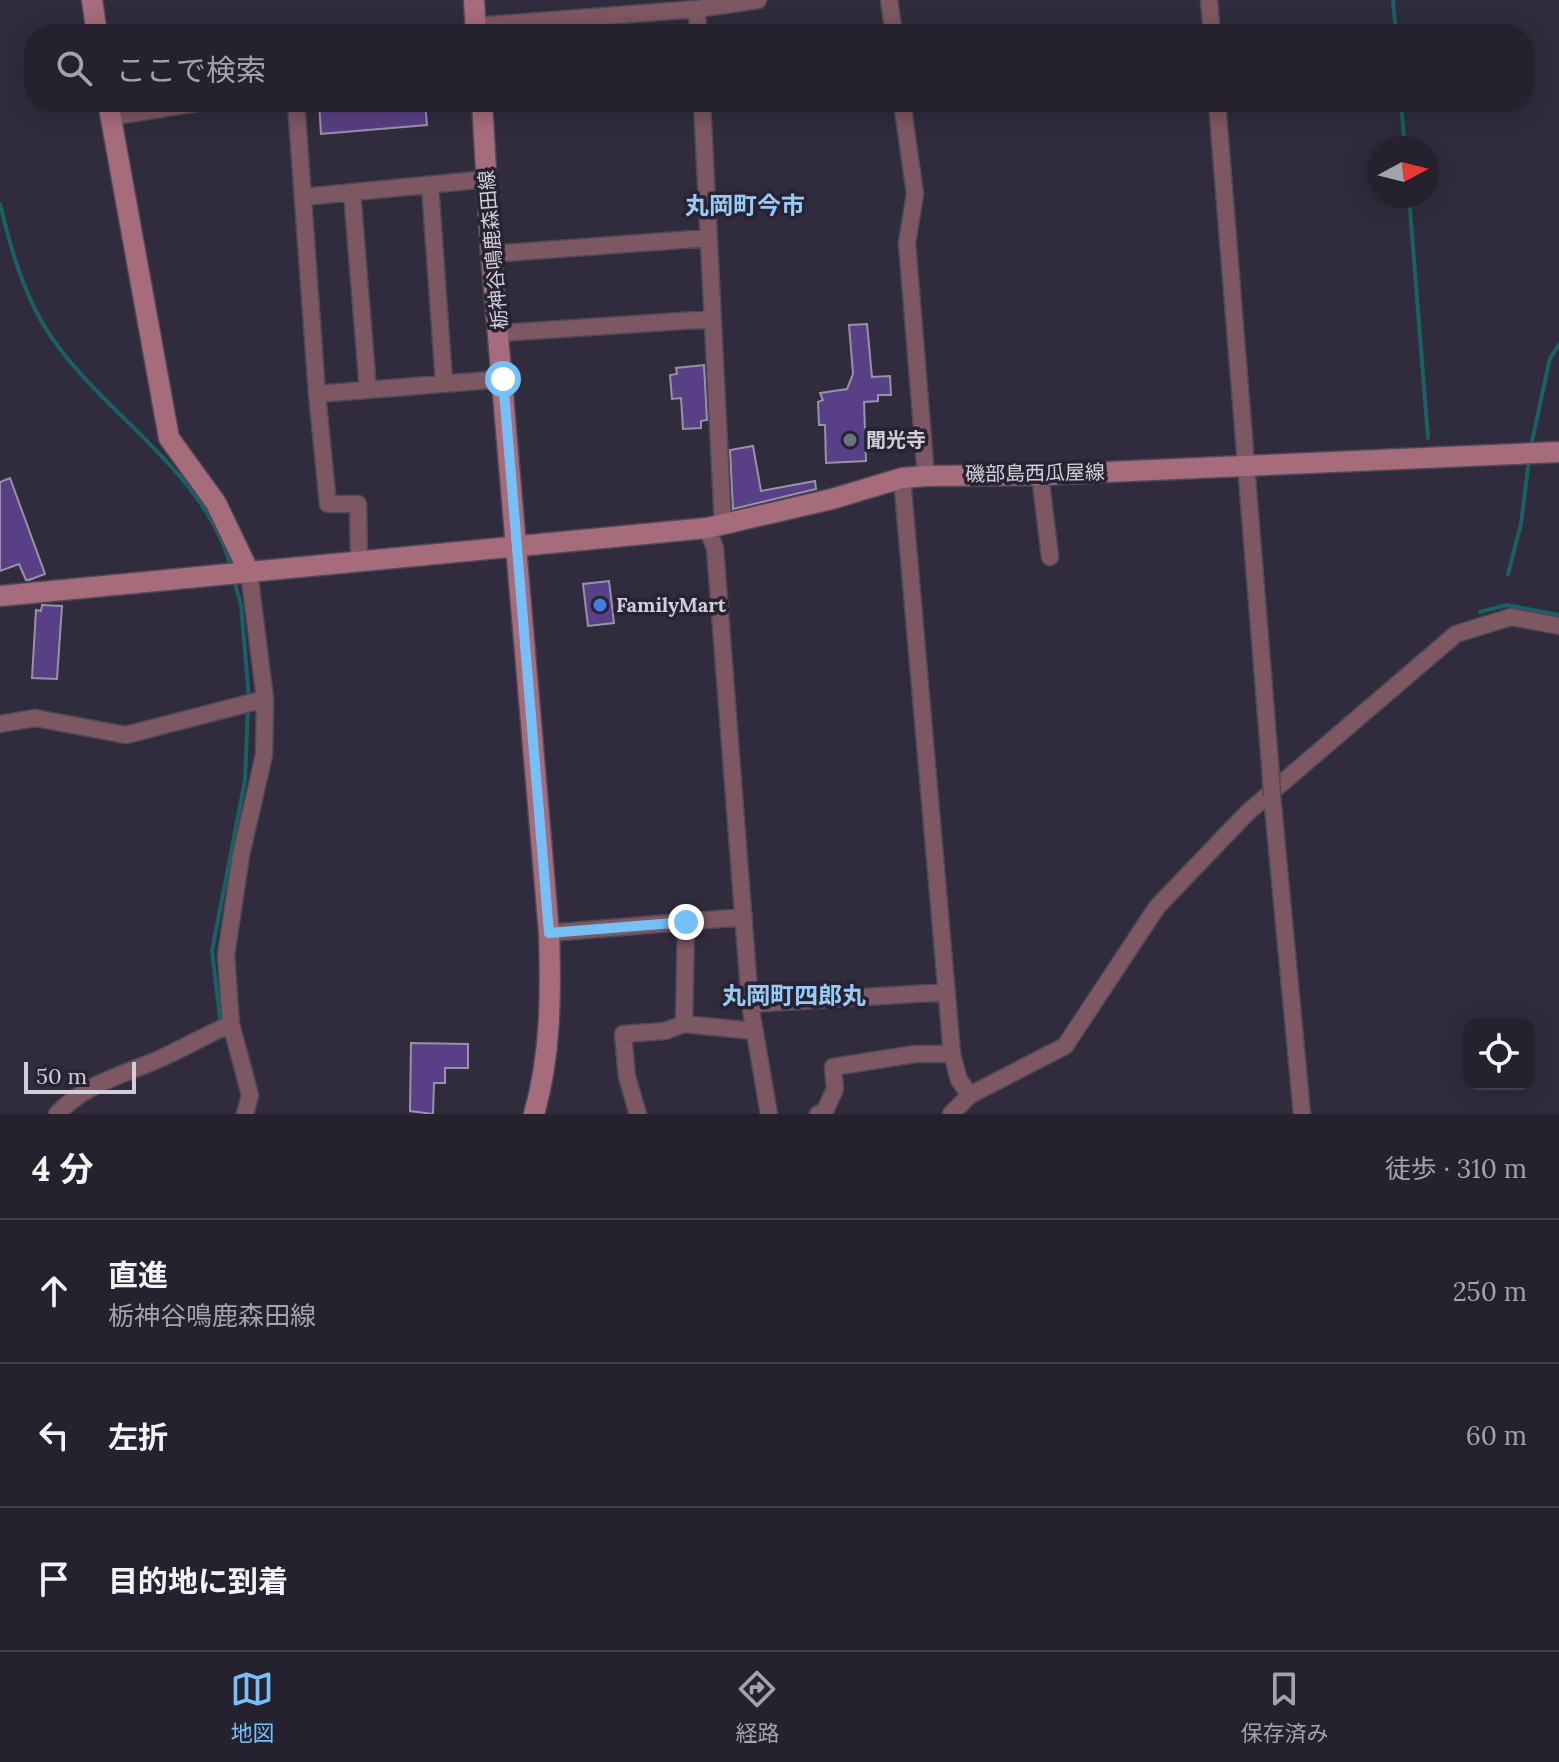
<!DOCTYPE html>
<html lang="ja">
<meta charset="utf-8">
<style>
body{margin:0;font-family:Lora,"Noto Sans JP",serif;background:#2d2936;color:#f1f3f6}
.controls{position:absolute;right:24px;bottom:24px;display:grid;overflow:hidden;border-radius:16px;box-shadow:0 4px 20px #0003}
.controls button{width:72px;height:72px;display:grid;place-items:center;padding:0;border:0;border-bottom:2px solid #423e4a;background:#25212e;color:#f1f3f6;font:40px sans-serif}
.compass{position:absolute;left:1367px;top:136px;width:72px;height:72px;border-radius:50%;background:#25212e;box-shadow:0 4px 20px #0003;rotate:83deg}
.scale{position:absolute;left:24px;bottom:20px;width:112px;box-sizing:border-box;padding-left:8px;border:4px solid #d2cfda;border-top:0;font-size:22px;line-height:28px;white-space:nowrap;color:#d2cfda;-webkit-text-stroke:6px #282333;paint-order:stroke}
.stop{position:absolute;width:24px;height:24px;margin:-18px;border:6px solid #77bff7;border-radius:50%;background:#fff}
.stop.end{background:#77bff7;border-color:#fff;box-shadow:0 2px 8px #0008}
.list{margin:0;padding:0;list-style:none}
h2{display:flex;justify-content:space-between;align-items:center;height:104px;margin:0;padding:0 32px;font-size:34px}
h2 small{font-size:26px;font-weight:400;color:#a3a3aa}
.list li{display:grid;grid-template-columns:52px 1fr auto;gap:24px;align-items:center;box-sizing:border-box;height:144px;padding:0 32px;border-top:2px solid #423e4a}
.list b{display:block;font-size:30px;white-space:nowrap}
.list p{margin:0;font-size:26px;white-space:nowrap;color:#a3a3aa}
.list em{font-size:26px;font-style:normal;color:#a3a3aa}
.icon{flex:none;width:44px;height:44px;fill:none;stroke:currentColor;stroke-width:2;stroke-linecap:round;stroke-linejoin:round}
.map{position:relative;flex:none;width:1559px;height:1114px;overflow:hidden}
.search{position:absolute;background:#25212e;box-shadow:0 4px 20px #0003;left:24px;right:24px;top:24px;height:88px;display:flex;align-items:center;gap:20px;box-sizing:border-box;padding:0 28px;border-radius:32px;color:#a3a3aa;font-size:30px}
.sheet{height:536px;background:#25212e}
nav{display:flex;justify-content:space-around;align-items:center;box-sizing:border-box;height:112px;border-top:2px solid #423e4a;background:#25212e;font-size:22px;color:#a3a3aa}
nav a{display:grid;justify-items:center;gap:4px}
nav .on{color:#77bff7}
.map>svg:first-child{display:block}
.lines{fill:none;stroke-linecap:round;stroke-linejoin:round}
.stream{stroke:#186164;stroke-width:4}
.building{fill:#593f85;stroke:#9892a7;stroke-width:2}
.street-casing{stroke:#4e4959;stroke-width:19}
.secondary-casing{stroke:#4e4959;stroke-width:23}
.street{stroke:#7d5761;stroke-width:16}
.secondary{stroke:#a76c7c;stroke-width:20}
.street-bridge-casing{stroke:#4e4959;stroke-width:19;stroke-linecap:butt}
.street-bridge{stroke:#7d5761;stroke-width:16}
.route{stroke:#77bff7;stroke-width:10}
.worship-dot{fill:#6b7280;stroke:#282333;stroke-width:3}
.shop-dot{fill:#3f7fe0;stroke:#282333;stroke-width:3}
.labels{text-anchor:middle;stroke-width:7;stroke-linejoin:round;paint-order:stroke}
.street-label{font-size:20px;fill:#d2cfda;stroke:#282333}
.poi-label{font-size:20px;font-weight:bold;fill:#d2cfda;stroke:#282333;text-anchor:start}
.quarter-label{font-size:24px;font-weight:bold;fill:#97cbf4;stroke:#282333}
</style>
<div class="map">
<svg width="1559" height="1114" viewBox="0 0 1559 1114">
<rect width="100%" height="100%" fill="#312c3d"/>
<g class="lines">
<path class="stream" d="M1393 0 1396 34
M1401 102 1405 148
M1409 196 1428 438
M0 204C10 245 21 286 43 324 93 409 204 466 231 567
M1531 446 1550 358 1559 345
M1508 574 1521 524 1529 459
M234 580 241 605 249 698
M1480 612 1507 605 1559 615
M221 1026 212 951 245 780 248 706"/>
</g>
<path class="building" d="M319 102H425L427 125 321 134Z
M867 324 872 377 890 376 891 395H878V401L864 402 866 461 826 463 825 425H819L818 402 823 400 820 393 847 389 853 374 849 325Z
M704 365 707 420 701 421V428L683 429 681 398 672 399 670 375 677 374 676 368Z
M753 446 761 491 815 481 816 489 733 509 730 450Z
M10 478 45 574 29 580H26L19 564 0 571V482Z
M609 581 614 623 588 626 583 584Z
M42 605 62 606 57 679 32 678 36 610 41 611Z
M411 1043 468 1044V1068H445V1083H434L433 1114 410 1111Z"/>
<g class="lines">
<g class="street-casing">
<path id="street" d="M889 0 894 34
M1209 0 1212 34
M697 9 698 34
M476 26 697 9 758 0
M296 102 317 394 503 379
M702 102 723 525
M902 102 915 194 907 243 926 476
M1217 102 1270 764
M110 117 203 102
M430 185 444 382
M352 192 368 390
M303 197 488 179
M491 254 708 238
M500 333 712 319
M317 394 328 504H358L359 559
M1040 475 1050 557
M902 478 952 1054 959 1080 970 1095
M707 528 715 548 750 1004 769 1114
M0 724 35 718 126 735 265 699
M1272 795 1302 1114
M549 933 744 917
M750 1004 947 992
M684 1024 686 922
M57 1114C85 1084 120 1076 157 1060 182 1049 206 1035 231 1024
M245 1114 250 1095 231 1024 226 955 241 855 264 755 265 699 249 572
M638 1114 627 1077 623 1034 665 1031 684 1024 754 1031
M818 1114 825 1111 835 1089 833 1067 915 1054H952
M951 1114 970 1095 1065 1046 1157 907 1247 813 1456 634 1511 617 1559 626"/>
</g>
<g class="secondary-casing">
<path id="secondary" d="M92 0 97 34
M474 0 476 34
M108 102 169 438 216 503 249 572
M482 102 491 254 549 933C551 993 551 1055 534 1114
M0 596 707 528 832 499 902 478 926 476 1040 475 1559 452"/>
</g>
<use href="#street" class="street"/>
<use href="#secondary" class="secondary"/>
<g class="street-bridge-casing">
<path id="street-bridge" d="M1270 764 1272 795"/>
</g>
<use href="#street-bridge" class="street-bridge"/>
</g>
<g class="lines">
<path class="route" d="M503 379 549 933 686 922"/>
</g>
<circle class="worship-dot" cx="850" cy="440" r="8"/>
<circle class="shop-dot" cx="600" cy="605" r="8"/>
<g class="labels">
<g class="street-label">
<text transform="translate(493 250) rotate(-95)" y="7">栃神谷鳴鹿森田線</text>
<text transform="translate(1035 473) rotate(-1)" y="7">磯部島西瓜屋線</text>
</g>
<g class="poi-label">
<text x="866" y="447">聞光寺</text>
<text x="616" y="612">FamilyMart</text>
</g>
<g class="quarter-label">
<text x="745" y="214">丸岡町今市</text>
<text x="794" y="1004">丸岡町四郎丸</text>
</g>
</g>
</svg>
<div class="controls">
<button><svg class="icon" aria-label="locate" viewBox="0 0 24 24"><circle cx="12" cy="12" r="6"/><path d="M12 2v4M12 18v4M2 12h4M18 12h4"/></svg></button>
</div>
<svg class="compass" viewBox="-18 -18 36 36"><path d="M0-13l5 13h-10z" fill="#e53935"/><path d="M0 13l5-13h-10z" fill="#a3a3aa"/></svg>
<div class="scale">50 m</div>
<div class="stop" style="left:503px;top:379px"></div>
<div class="stop end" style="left:686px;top:922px"></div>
<div class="search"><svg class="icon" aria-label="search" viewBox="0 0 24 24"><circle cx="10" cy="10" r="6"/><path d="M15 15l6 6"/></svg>ここで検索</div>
</div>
<section class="sheet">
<h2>4 分<small>徒歩 · 310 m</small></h2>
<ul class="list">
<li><svg class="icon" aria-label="ahead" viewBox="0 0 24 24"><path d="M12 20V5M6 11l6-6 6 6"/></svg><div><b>直進</b><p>栃神谷鳴鹿森田線</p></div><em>250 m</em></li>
<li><svg class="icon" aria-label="left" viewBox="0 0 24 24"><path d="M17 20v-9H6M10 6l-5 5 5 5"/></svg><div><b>左折</b></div><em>60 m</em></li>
<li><svg class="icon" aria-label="arrive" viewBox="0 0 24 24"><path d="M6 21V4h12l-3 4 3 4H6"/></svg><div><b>目的地に到着</b></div></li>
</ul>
</section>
<nav>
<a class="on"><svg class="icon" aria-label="map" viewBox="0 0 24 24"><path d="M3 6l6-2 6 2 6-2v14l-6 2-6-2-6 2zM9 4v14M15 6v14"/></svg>地図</a>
<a><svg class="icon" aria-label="directions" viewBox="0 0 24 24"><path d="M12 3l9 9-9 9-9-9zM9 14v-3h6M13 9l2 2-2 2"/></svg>経路</a>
<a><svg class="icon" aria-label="saved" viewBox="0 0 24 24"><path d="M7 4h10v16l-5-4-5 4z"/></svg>保存済み</a>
</nav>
